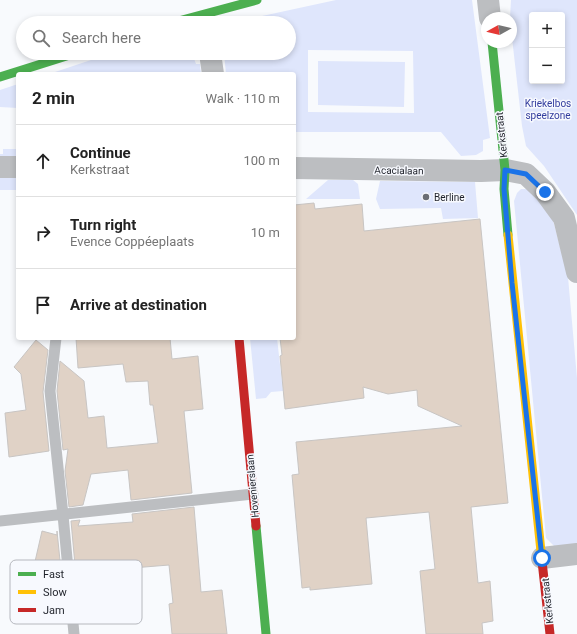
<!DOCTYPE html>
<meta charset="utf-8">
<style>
body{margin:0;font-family:Roboto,sans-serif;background:#f6f6f6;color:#222}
.controls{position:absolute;right:12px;top:12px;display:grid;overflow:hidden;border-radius:4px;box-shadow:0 2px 6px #0003}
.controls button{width:36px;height:36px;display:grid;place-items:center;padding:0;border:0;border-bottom:1px solid #e0e0e0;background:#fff;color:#222;font:20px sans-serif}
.compass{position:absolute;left:481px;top:12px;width:36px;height:36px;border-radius:50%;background:#fff;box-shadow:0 2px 6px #0003;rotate:262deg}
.stop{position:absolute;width:12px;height:12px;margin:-9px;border:3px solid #1a73e8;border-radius:50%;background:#fff}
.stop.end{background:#1a73e8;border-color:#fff;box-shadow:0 1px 4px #0008}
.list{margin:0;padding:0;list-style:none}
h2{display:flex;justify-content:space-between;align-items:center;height:52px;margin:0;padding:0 16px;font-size:17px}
h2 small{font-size:13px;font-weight:400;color:#767676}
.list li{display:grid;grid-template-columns:26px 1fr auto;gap:12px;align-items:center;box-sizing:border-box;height:72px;padding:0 16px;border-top:1px solid #e0e0e0}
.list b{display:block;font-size:15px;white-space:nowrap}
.list p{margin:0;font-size:13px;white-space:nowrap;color:#767676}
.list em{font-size:13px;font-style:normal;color:#767676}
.icon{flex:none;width:22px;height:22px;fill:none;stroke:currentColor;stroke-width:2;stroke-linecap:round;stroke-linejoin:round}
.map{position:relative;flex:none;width:577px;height:634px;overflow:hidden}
.search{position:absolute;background:#fff;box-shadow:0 2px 6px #0003;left:16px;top:16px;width:280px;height:44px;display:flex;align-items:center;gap:10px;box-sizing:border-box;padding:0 14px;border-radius:22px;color:#767676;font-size:15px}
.panel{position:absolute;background:#fff;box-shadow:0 2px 6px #0003;left:16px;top:72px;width:280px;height:268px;border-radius:4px}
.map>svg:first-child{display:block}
.green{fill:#dfe6fc;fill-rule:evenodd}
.building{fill:#e0d2c6;stroke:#c8c5c3}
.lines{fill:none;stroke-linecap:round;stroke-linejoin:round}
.lane{stroke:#bcbec1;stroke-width:11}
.street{stroke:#bcbec1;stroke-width:22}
.fast{stroke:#4caf50;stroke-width:9}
.slow{stroke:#ffc107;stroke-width:9}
.jam{stroke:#c62828;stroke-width:9}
.route{stroke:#1a73e8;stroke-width:5}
.poi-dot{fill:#6b6e74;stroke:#f7f9fe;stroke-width:1.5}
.labels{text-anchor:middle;stroke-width:3;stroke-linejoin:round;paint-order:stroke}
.park-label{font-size:10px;fill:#333d9e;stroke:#f7f9fe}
.street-label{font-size:10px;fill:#1f222a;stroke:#f7f9fe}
.poi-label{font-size:10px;fill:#1f222a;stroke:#f7f9fe;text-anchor:start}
.key{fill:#f7f9fe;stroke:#b6b8be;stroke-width:1}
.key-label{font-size:11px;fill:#1f222a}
</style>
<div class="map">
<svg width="577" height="634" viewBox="0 0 577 634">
<rect width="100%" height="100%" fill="#f8fafd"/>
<path class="green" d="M336 0H472L490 138 483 140V151L476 155 461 156 441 132H294V74H226L224 53H289V23H238L243 20ZM308 50 413 51 414 113 308 112Z
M511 0H577V215L544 166 526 146 522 126 511 29V18H510ZM532 15H562V81H532Z
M112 53H192L196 64H200L201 74H49Z
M318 61 405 62 404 107 318 105Z
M18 84V108L0 107V90Z
M3 149H18V159H0V154H3Z
M0 176H18V190H0Z
M328 180H353L358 184 360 199H306Z
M380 181 475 182 478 218 443 219 441 208 380 209 376 199Z
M521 189H531L553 220 568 277 577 378V545L554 546 546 538 514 201 517 193Z
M250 338H277L283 391 271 392 266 398 256 399Z"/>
<path class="building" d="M314 203 315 209 362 204 364 231 480 219 508 503 471 507 478 583 490 581 493 621 482 623 483 634H426L420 571 435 569 429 512 366 518 372 584 310 590V587L302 588 292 475 299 474 296 442 462 426 418 406 417 390 388 394 363 387 364 398 285 409 280 356 282 355 280 338H294V205Z
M76 338H170L172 359 198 356 203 409 184 411 192 493 131 500 128 470 91 474 83 505 69 507 65 471 68 449 63 450 57 391 60 361 84 381 88 418 104 416 107 448 158 443 153 405H150L148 381 126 382 123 364 78 368Z
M36 340 48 350 43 392 49 451 9 457 5 413 26 410 21 374 14 367Z
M194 507 201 592 222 590 227 634H172L169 604 173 603 169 565 120 569 121 584 90 588 91 608 79 609 71 521 80 520 78 526 133 522 132 514Z
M42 531 57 535V531L65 610 50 612 48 620 23 614Z"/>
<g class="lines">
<path class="lane" d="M56 338 50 391 63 515 74 634
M0 521 253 494"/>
<path class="street" d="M488 0 490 18
M210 53 213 74
M0 167H18
M294 168 481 171 505 170 526 174 545 192 564 218 577 272
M542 558 577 554"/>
<path class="fast" d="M171 23 257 0
M492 42 505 170 504 189 508 235
M0 77 76 53
M256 526 266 634"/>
<path class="slow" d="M508 235 542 561"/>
<path class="jam" d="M239 338 256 526
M542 561 550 634"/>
</g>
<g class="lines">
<path class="route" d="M542 558 512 283 504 189 505 170 526 174 545 192"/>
</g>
<circle class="poi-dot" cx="426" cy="197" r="4"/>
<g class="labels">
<g class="park-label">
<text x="548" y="107">Kriekelbos<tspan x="548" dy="12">speelzone</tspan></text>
</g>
<g class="street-label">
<text transform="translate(501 135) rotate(-96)" y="4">Kerkstraat</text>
<text transform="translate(399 170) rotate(1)" y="4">Acacialaan</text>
<text transform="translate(252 486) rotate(-95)" y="4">Hovenierslaan</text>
<text transform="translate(547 601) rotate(-96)" y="4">Kerkstraat</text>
</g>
<g class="poi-label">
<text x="434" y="201">Berline</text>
</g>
</g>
<rect x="10" y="560" width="132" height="64" rx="6" class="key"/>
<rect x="18" y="572" width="18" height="4" fill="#4caf50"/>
<rect x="18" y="590" width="18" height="4" fill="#ffc107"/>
<rect x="18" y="608" width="18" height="4" fill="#c62828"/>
<g class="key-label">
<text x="43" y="578">Fast</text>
<text x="43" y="596">Slow</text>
<text x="43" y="614">Jam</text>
</g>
</svg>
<div class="controls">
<button>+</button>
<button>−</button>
</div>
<svg class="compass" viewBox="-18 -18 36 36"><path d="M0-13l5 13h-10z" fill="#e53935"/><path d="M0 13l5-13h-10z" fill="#767676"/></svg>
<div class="stop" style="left:542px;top:558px"></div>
<div class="stop end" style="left:545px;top:192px"></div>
<div class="search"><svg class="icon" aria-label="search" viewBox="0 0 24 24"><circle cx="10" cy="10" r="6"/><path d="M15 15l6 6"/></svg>Search here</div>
<section class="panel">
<h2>2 min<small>Walk · 110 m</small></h2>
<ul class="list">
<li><svg class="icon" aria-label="ahead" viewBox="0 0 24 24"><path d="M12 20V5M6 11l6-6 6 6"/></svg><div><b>Continue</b><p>Kerkstraat</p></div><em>100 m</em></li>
<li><svg class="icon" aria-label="right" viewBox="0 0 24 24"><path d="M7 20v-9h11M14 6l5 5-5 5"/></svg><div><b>Turn right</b><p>Evence Coppéeplaats</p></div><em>10 m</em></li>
<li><svg class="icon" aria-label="arrive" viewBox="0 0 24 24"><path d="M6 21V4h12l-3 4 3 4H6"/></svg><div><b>Arrive at destination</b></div></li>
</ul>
</section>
</div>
